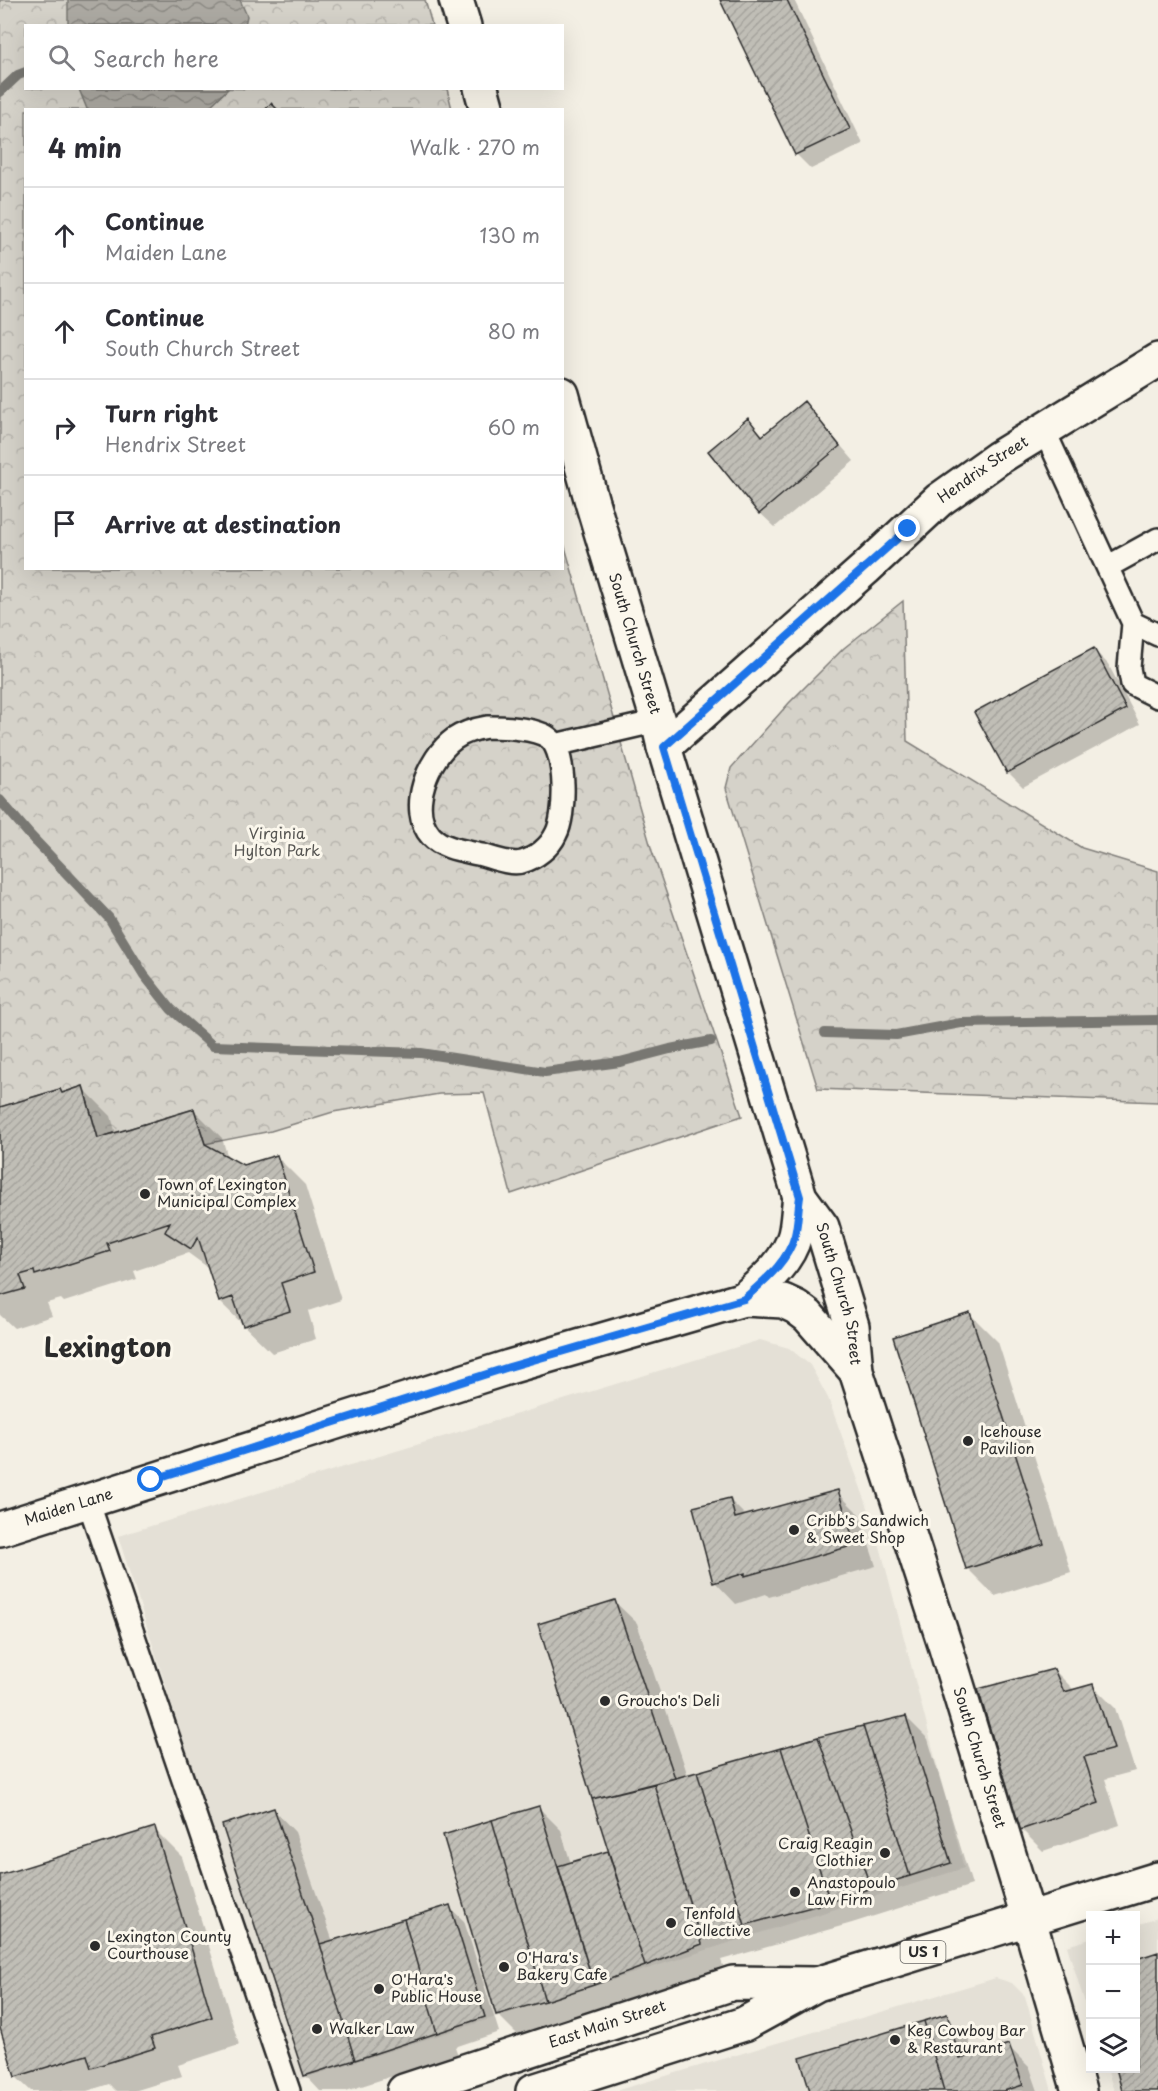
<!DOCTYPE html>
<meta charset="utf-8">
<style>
body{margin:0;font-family:"Playpen Sans",sans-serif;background:#f2f2f3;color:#2b2b33}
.controls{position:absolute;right:18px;bottom:18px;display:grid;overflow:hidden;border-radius:0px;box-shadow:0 6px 24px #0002}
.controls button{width:54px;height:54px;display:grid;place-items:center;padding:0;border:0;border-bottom:2px solid #e1e1e2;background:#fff;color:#2b2b33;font:30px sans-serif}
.stop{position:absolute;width:18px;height:18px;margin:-14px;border:4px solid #1a73e8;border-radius:50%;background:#fff}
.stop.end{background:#1a73e8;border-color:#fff;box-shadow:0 2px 6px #0008}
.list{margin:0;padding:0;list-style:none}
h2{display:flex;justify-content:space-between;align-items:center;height:78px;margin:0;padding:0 24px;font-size:26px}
h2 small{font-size:20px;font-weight:400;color:#7c7c81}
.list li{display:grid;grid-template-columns:39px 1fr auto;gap:18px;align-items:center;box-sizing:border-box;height:96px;padding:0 24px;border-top:2px solid #e1e1e2}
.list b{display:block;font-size:22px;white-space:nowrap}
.list p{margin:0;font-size:20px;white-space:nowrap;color:#7c7c81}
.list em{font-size:20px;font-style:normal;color:#7c7c81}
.icon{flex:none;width:33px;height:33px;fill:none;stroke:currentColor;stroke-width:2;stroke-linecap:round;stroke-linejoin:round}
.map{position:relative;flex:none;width:1158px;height:2091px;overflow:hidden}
.search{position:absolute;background:#fff;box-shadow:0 6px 24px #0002;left:24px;top:24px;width:540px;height:66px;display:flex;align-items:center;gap:15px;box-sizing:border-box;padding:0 21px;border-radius:0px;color:#7c7c81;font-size:22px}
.panel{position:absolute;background:#fff;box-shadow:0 6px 24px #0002;left:24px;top:108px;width:540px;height:462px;border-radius:0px}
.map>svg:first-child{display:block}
.built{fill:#e4e0d6}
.forest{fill:url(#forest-crowns);stroke:#807e7a;stroke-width:1.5}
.water{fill:url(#water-waves);stroke:#787772;stroke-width:1.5}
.shadow{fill:#0003}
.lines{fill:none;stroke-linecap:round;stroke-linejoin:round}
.stream{stroke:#787772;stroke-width:10}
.building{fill:url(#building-hatch);stroke:#2b2b2b;stroke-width:1.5}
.service-casing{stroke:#2b2b2b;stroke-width:26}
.minor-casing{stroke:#2b2b2b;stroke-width:38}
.secondary-casing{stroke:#2b2b2b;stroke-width:38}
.primary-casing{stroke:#2b2b2b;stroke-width:38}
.service{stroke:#fbf7ec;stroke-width:21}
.minor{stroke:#fbf7ec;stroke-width:33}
.secondary{stroke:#fbf7ec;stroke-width:33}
.primary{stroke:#fbf7ec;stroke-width:33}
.route{stroke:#1a73e8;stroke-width:8}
.poi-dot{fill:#2b2b2b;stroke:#fbf7ec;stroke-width:2}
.labels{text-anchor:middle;stroke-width:6;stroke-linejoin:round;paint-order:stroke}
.shield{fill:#fbf7ec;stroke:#696865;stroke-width:1.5}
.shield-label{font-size:14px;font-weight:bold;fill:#2b2b2b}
.street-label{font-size:15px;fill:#2b2b2b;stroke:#fbf7ec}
.park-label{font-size:15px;fill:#565552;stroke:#fbf7ec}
.poi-label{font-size:15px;fill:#2b2b2b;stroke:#fbf7ec;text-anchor:start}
.town-label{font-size:27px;font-weight:bold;fill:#2b2b2b;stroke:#fbf7ec}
</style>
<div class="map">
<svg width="1158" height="2091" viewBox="0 0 1158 2091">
<defs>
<pattern id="forest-crowns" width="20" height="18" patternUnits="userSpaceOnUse" patternTransform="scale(1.5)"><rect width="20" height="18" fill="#d5d2c9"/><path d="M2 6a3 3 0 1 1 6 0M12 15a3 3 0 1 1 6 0" fill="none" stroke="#b7b4ad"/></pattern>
<pattern id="water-waves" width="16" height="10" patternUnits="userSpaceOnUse" patternTransform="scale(1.5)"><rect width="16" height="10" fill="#aca9a2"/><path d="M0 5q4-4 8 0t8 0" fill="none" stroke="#8c8a84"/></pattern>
<pattern id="building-hatch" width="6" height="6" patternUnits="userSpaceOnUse" patternTransform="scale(1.5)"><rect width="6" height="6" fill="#c0beb6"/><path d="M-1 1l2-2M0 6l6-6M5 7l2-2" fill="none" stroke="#a5a39d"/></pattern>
</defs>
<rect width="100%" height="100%" fill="#f3efe4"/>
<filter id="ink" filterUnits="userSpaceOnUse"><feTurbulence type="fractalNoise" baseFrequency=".0167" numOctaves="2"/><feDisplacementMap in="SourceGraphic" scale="12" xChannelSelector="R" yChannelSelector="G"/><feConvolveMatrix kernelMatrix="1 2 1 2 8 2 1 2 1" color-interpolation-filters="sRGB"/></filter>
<g filter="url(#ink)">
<path class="built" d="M760 1340 789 1348 810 1365 828 1398 875 1527 964 1868 292 2082 118 1536Z
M1158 1918V2091H1114L1107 2069 1136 2068V1925Z
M1090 1939V2019L1067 1946Z
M996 1978 1012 1983 1025 1996 1052 2091H615Z"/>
<path class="forest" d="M0 0H425L432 25 26 26V88L447 89 452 109 26 110V568H562L563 540 652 851 742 1116 511 1194 484 1093 439 1094 333 1112 271 1131 205 1144 194 1109 98 1138 83 1086 62 1093 60 1089 0 1107Z
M903 601 907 741 1082 848 1158 871V1102L818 1089 726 788 731 768 789 703 844 648Z"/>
<path class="water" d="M68 0H240L247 16 245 25H68Z
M79 89H228L206 110 87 109Z"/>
<path class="shadow" d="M722 0H794L863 144 811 169 797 155Z
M804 403 854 461 775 527 760 513 748 420 764 436Z
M1094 650 1108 664 1140 724 1023 787 1008 772Z
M83 1088 111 1116 116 1134 194 1110 222 1138 228 1158 243 1167 277 1157 305 1185 341 1300 308 1311 316 1339 272 1353 220 1302 210 1269 188 1253 134 1271 137 1279 64 1302 61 1299 47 1303 52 1316 14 1328 0 1315V1109L60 1091 63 1094Z
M970 1314 998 1342 1071 1572 995 1596 967 1568Z
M837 1492 859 1514 876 1566 769 1597 766 1594 736 1604 715 1582 729 1499 746 1516Z
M615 1602 637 1623 688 1776 906 1717 928 1739 972 1885 852 1923 721 1960 723 1966 668 1988 519 2036 497 2014 539 1808 561 1830 571 1864 610 1852 540 1625Z
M1054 1670 1075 1691 1093 1686 1115 1708 1135 1771 1105 1779 1120 1825 1043 1851 1021 1829Z
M274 1810 295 1832 333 1942 449 1907 464 1921 499 2032 455 2047 458 2055 346 2091H320L305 2075Z
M154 1829 182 1857 239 2045 178 2065 182 2076 134 2091H116L109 2084 87 2091H31L16 2077 0 2023V1877Z
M1158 1953V2091H1124L1136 2068V1960Z
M946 2016 968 2038 974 2057 1008 2046 1030 2068 1038 2091H811Z"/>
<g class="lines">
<path class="stream" d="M0 92 18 75 26 72
M0 800 29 834 109 918 144 975 171 1009 213 1046 421 1053 545 1072 620 1062 670 1049 711 1041
M825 1033 896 1035 961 1023 1158 1020"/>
</g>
<path class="building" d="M720 0H787L850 129 795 155Z
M271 103 278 110H265Z
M804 401 840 446 759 514 708 451 748 418 762 436Z
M1094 648 1126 709 1007 773 974 712Z
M83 1086 98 1138 194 1109 205 1144 243 1165 277 1155 314 1272 281 1283 290 1311 243 1326 233 1297 219 1302 198 1237 191 1249 165 1232 170 1222 107 1243 110 1251 35 1275 34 1271 20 1275 25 1289 0 1296V1107L60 1089 62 1093Z
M970 1312 1044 1544 966 1569 893 1337Z
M838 1490 855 1545 745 1576V1573L713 1583 693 1507 730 1498 735 1518Z
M615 1600 675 1778 592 1799 538 1624Z
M1054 1669 1064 1692 1093 1684 1114 1749 1084 1757 1099 1803 1020 1830 978 1689Z
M906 1716 951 1863 910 1876 863 1726Z
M863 1726 910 1876 871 1888 818 1737Z
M818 1737 871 1888 830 1902 781 1748Z
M781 1748 830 1902 745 1925 697 1772Z
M697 1772 745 1925 700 1938 654 1784Z
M654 1784 702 1944 645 1966 592 1799Z
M539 1806 594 1985 545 2001 492 1820Z
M274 1808 320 1944 355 2060 304 2076 222 1825Z
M492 1820 545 2001 496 2015 443 1835Z
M155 1827 212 2017 151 2037 155 2048 91 2068 87 2055 15 2077 0 2028V1875Z
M608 1851 645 1966 594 1985 558 1866Z
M450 1905 485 2017 437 2033 404 1919Z
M404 1919 437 2033 355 2060 320 1944Z
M1158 1952V2091H1122L1116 2068H1136V1959Z
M947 2014 960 2059 1009 2044 1023 2085 1004 2091H944L924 2021Z
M924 2021 944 2091H810L800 2058Z"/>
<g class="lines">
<g class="service-casing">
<path id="service" d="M1044 430 1133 623 1129 668 1132 684 1158 697
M1109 566 1158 539
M1133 623 1158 635
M487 727C503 727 537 728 549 738 567 752 566 816 556 834 550 847 536 858 522 862 510 865 493 858 482 855 466 851 443 849 431 836 407 809 428 758 454 739 464 732 475 729 487 727Z
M555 745 658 721
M88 1501 289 2091"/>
</g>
<g class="minor-casing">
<g id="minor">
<path d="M456 0 464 26"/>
<path d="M481 88 487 110"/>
<path id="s1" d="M562 394 592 502 658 721 664 747 800 1197 822 1227 852 1326 856 1371"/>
<path id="s2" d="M664 747 865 569 939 500 998 458 1158 360"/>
<path d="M744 1299C764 1281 788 1262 795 1235 798 1223 798 1209 800 1197"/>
</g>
</g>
<g class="secondary-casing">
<g id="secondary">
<path id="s3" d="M0 1529 509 1367 744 1299 783 1301 796 1307 808 1316 856 1371 945 1645 1029 1920 1079 2091"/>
</g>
</g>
<g class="primary-casing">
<g id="primary">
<path id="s4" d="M404 2091 733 1983 815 1984"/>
<path d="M533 2091 744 2024 817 1984 1158 1879"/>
</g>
</g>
<use href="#service" class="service"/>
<use href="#minor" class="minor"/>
<use href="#secondary" class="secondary"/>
<use href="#primary" class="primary"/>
</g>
</g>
<g class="lines" filter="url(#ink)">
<path class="route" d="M151 1480 509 1367 744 1299C764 1281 788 1262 795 1235 798 1223 798 1209 800 1197L664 747 908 529"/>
</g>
<g class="poi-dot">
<circle cx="145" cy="1194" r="6"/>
<circle cx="968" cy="1441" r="6"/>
<circle cx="794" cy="1530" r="6"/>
<circle cx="605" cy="1701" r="6"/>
<circle cx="885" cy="1853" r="6"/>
<circle cx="795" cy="1892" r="6"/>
<circle cx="671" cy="1923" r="6"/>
<circle cx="95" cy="1946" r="6"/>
<circle cx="504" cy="1967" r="6"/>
<circle cx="379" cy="1989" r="6"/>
<circle cx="317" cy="2029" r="6"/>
<circle cx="895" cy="2040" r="6"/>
</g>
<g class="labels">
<rect class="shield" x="900.5" y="1941" width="45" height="22" rx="4.5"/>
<g class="shield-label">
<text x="923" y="1957">US 1</text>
</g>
<g class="street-label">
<text dy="5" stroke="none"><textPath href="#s2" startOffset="423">Hendrix Street</textPath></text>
<text dy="5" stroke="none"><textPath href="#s1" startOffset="260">South Church Street</textPath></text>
<text dy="5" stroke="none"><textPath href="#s1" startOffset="944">South Church Street</textPath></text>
<text dy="5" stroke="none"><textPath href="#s3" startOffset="72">Maiden Lane</textPath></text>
<text dy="5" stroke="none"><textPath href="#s3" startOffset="1326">South Church Street</textPath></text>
<text dy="5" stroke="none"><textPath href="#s4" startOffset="214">East Main Street</textPath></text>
</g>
<g class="park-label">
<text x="277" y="839">Virginia<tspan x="277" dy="17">Hylton Park</tspan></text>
</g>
<g class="poi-label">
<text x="157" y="1190">Town of Lexington<tspan x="157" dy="17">Municipal Complex</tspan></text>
<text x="980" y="1437">Icehouse<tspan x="980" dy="17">Pavilion</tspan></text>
<text x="806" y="1526">Cribb's Sandwich<tspan x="806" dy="17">&amp; Sweet Shop</tspan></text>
<text x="617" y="1706">Groucho's Deli</text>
<text x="873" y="1849" text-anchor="end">Craig Reagin<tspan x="873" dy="17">Clothier</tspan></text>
<text x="807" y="1888">Anastopoulo<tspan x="807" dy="17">Law Firm</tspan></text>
<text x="683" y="1919">Tenfold<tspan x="683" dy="17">Collective</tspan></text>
<text x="107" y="1942">Lexington County<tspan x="107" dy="17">Courthouse</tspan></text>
<text x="516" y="1963">O'Hara's<tspan x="516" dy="17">Bakery Cafe</tspan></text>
<text x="391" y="1985">O'Hara's<tspan x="391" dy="17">Public House</tspan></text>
<text x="329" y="2034">Walker Law</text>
<text x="907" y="2036">Keg Cowboy Bar<tspan x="907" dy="17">&amp; Restaurant</tspan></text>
</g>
<g class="town-label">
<text x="108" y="1357">Lexington</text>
</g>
</g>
</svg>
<div class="controls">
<button>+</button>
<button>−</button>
<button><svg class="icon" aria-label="layers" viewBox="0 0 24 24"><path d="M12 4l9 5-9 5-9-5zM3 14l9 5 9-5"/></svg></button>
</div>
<div class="stop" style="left:151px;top:1480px"></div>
<div class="stop end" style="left:908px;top:529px"></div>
<div class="search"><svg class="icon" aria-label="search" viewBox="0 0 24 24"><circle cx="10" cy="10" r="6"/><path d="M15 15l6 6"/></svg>Search here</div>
<section class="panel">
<h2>4 min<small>Walk · 270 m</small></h2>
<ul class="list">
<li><svg class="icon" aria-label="ahead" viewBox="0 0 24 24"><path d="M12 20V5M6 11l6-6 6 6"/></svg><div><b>Continue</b><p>Maiden Lane</p></div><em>130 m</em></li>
<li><svg class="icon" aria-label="ahead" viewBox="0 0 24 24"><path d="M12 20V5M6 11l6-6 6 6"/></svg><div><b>Continue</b><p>South Church Street</p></div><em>80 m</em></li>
<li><svg class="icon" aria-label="right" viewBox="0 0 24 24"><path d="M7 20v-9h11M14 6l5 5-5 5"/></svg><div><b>Turn right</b><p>Hendrix Street</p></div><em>60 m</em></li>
<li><svg class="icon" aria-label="arrive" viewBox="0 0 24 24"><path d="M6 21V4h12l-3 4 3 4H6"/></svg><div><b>Arrive at destination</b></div></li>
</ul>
</section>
</div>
